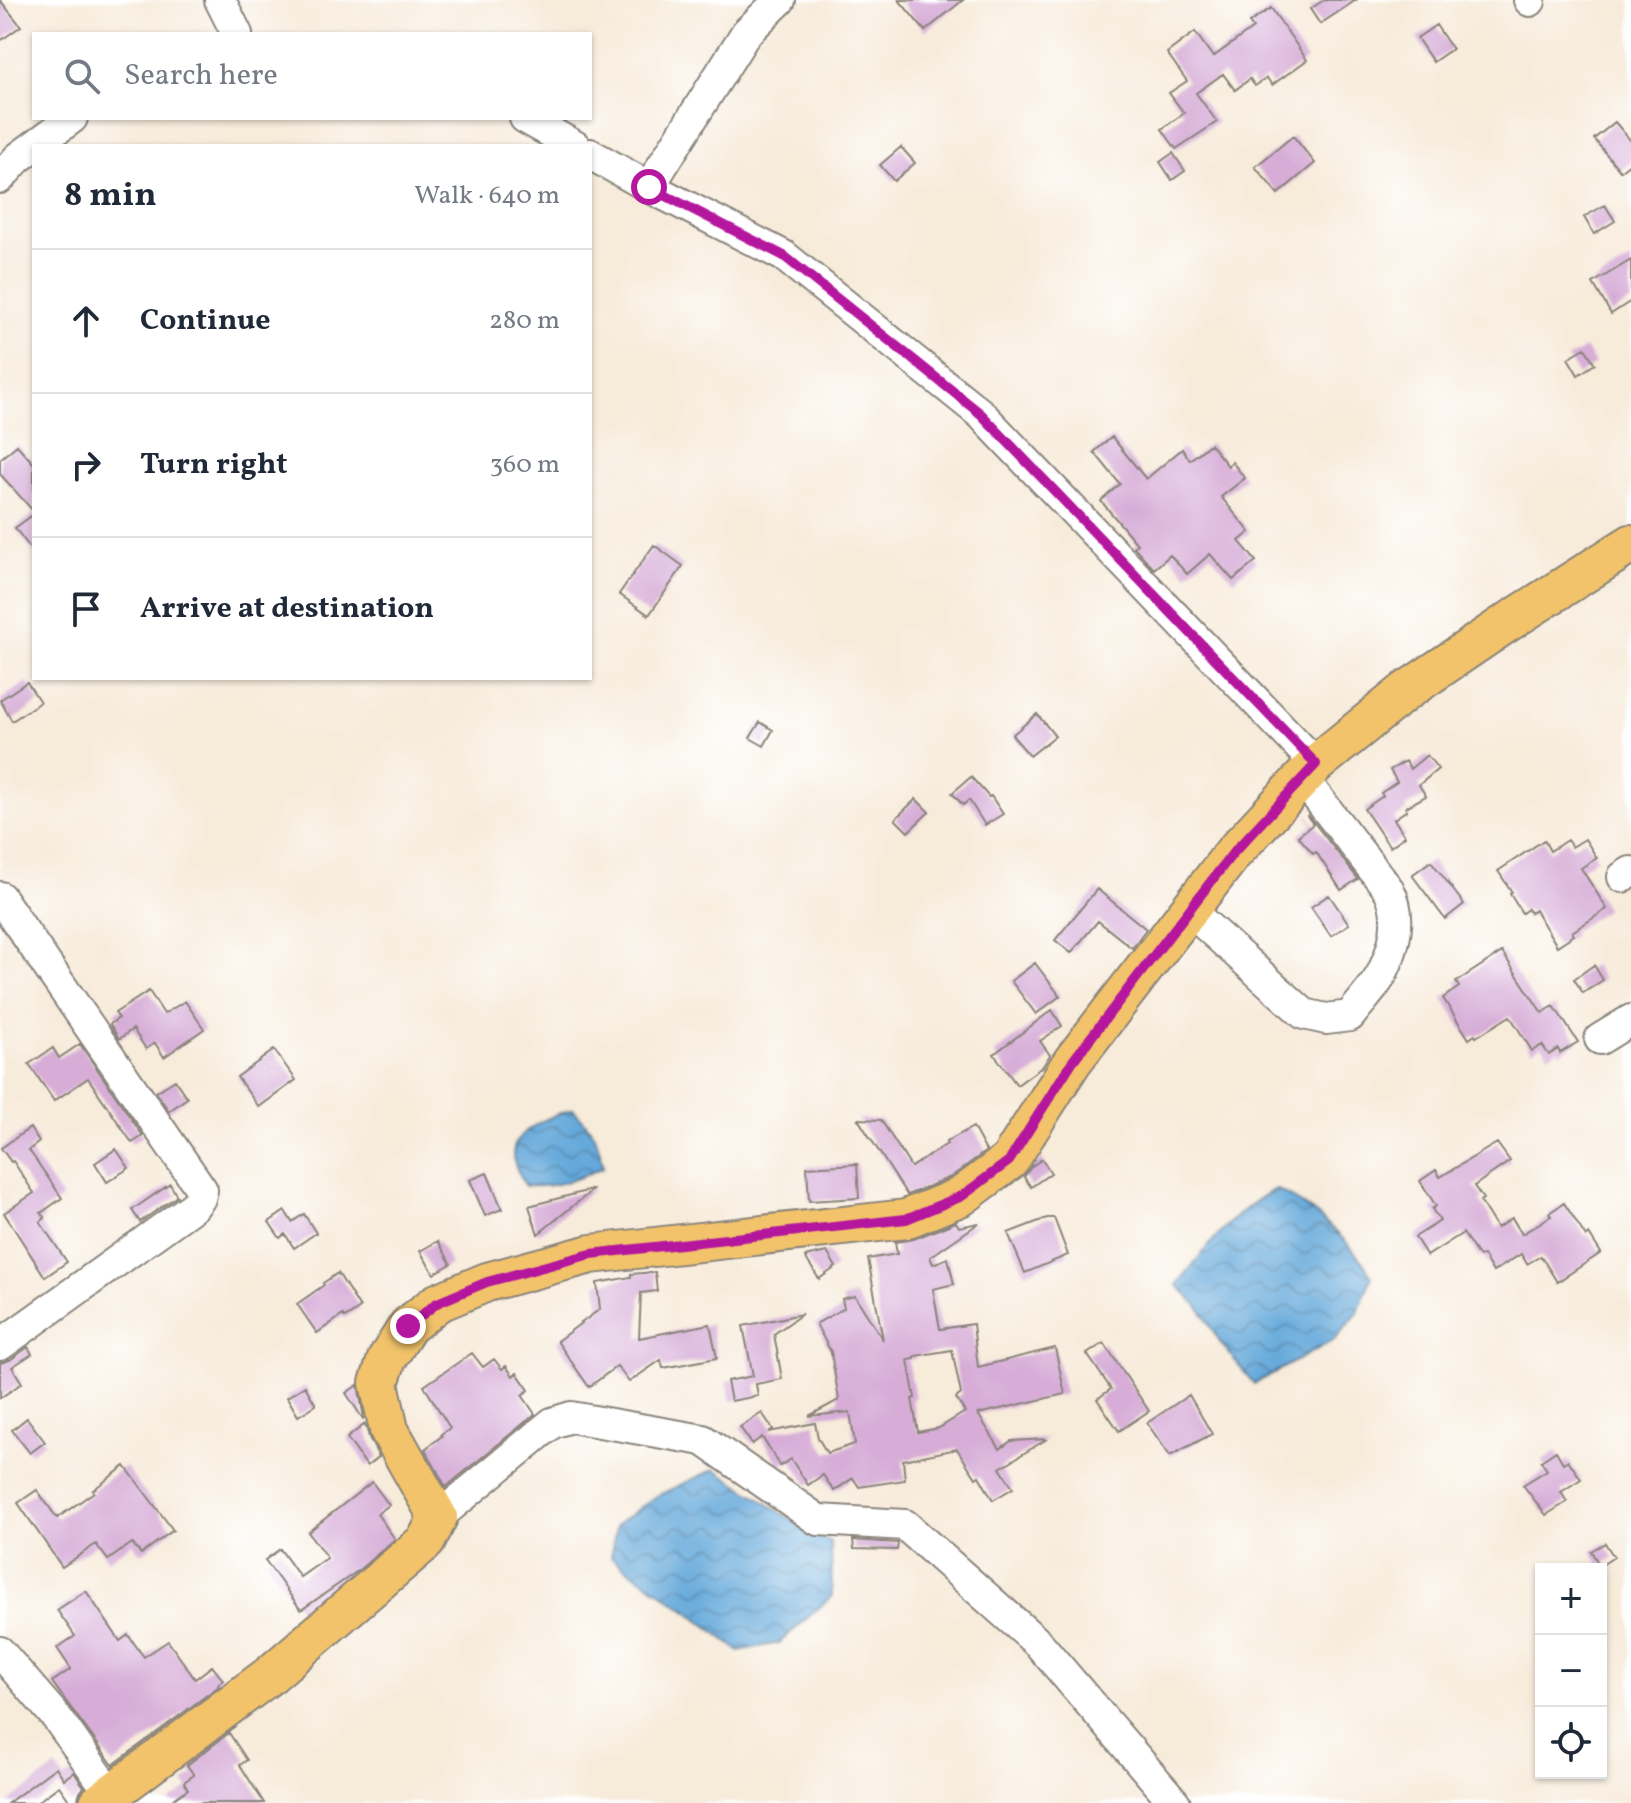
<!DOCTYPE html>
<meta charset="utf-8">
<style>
body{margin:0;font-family:Vollkorn,serif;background:#f2f2f3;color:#1f2937}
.controls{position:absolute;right:24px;bottom:24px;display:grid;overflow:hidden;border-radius:0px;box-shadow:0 2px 6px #0004}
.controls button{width:72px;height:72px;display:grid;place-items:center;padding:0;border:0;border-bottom:2px solid #e0e1e3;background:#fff;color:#1f2937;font:40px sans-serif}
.stop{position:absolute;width:24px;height:24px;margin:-18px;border:6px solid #b5179e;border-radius:50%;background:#fff}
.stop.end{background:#b5179e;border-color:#fff;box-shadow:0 2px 8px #0008}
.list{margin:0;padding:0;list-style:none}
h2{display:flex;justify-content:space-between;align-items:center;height:104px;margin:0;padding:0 32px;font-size:34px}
h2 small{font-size:26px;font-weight:400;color:#747a83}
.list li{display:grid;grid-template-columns:52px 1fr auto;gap:24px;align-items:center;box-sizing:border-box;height:144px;padding:0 32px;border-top:2px solid #e0e1e3}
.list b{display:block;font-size:30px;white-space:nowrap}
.list em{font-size:26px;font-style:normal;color:#747a83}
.icon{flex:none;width:44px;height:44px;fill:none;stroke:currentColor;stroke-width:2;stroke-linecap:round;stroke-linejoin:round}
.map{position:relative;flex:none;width:1631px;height:1803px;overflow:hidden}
.search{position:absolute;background:#fff;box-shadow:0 2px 6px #0004;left:32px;top:32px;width:560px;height:88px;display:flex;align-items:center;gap:20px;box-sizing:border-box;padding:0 28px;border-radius:0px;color:#747a83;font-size:30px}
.panel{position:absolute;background:#fff;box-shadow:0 2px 6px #0004;left:32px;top:144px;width:560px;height:536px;border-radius:0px}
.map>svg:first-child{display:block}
.water{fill:url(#water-waves);stroke:#40627b;stroke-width:2}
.building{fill:#d7add8;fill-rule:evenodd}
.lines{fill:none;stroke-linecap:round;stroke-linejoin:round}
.minor-casing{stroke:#8a847b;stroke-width:34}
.major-casing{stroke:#8a847b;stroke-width:42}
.minor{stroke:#fff;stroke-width:30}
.major{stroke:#f2c36a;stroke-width:38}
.route{stroke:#b5179e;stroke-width:10}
</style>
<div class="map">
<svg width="1631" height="1803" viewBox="0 0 1631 1803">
<defs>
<pattern id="water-waves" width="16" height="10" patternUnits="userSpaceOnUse" patternTransform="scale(2)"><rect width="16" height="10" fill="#65a9da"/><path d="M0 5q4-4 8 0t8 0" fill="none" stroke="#5289b0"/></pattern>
</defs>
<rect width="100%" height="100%" fill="#fff"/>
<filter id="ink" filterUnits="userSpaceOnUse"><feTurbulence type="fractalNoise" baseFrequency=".0125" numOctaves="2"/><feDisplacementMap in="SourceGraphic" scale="16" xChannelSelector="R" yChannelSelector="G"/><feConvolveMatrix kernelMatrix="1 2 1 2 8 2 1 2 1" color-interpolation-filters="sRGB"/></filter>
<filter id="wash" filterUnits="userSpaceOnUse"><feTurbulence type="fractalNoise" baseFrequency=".006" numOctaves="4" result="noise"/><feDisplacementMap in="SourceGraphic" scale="32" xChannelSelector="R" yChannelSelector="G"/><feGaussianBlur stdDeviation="1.8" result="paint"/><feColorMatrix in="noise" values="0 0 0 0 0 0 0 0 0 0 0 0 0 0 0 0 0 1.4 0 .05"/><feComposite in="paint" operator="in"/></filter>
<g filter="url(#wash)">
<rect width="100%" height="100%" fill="#f7ebda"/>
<path class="water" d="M573 1109C592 1129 599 1139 603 1167 575 1180 556 1188 525 1186 521 1177 513 1164 513 1155 513 1130 553 1115 573 1109Z
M1276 1189C1316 1210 1348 1238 1372 1276L1358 1313 1334 1340 1254 1384 1219 1341 1199 1307 1177 1285C1207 1247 1232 1212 1276 1189Z
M715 1469 785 1515 831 1542 832 1596 779 1643 739 1651 697 1618 611 1557 616 1525 658 1495Z"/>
<g id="blocks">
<path class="building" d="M0 0 21 26 0 41Z
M899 0H963L925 31Z
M1324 0H1356L1320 24 1310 9Z
M1271 8 1307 60 1272 85 1267 78 1255 86 1250 79 1235 90 1223 74 1196 93 1217 122 1176 149 1162 129 1184 113 1169 93 1187 81 1167 53 1195 32 1213 57 1253 28 1249 23Z
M1436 25 1452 49 1433 62 1417 38Z
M1615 122 1631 141V162L1620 171 1594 139Z
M1293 136 1315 163 1278 194 1255 167Z
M901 147 915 163 894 181 880 165Z
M1173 153 1185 171 1172 180 1160 162Z
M1605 205 1615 221 1594 234 1584 217Z
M1631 260V301L1611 314 1593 283Z
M1585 348 1595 364 1578 375 1568 358Z
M1112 437 1146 479 1182 449 1190 460 1210 444 1228 466 1232 462 1245 478 1221 497 1250 532 1239 541 1256 561 1233 580 1210 554 1187 574 1170 555 1154 569 1134 547 1137 544 1101 501 1120 484 1094 452Z
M17 445 34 464V512L0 474V459Z
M34 514V553L15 528Z
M654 545 683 566 649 615 619 594Z
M27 682 40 702 12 721 0 700Z
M1037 714 1055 736 1030 756 1012 735Z
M760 722 773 730 764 746 750 738Z
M1427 755 1438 769 1419 785 1426 796 1406 807 1407 810 1394 819 1405 836 1390 847 1364 809 1383 796 1381 793 1397 782 1390 770 1406 761 1410 769Z
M971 777 989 797 991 796 1003 814 985 825 969 800 963 805 952 793Z
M916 799 929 812 908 832 895 819Z
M1308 815 1358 879 1341 890 1316 852 1313 854 1298 836 1313 824 1307 816Z
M1585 839 1597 858 1581 868 1607 909 1572 932 1574 935 1557 946 1535 910 1530 913 1528 909 1522 913 1510 894 1512 892 1498 871 1544 840 1550 851 1567 840 1572 847Z
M1431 861 1464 904 1445 919 1412 875Z
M1097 889 1146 929 1132 948 1098 921 1071 953 1055 940Z
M1329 895 1349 924 1331 936 1311 907Z
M1502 952 1542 1013 1554 1006 1578 1042 1560 1053 1558 1049 1549 1055 1542 1045 1532 1051 1510 1016 1476 1037 1475 1035 1469 1039 1443 998 1459 987 1456 982Z
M1035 963 1060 996 1036 1014 1011 981Z
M1594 965 1603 980 1583 993 1574 979Z
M149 991 164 1014 185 1001 204 1029 164 1057 155 1043 146 1049 133 1029 119 1039 110 1024 119 1018 115 1013Z
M1052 1010 1062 1026 1040 1041 1050 1055 1043 1066 1017 1085 994 1054Z
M80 1044 143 1136 132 1143 88 1078 54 1101 29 1064 53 1048 59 1058Z
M274 1050 296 1080 259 1107 237 1077Z
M175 1080 187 1098 169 1111 156 1092Z
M858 1119 881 1120 911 1167 947 1144 946 1142 973 1127 986 1151 951 1177 907 1195Z
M30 1128 39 1142 29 1150 62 1198 41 1213 45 1218 40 1222 67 1262 45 1277 4 1213 34 1193 13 1161 11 1162 1 1148Z
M1497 1143 1510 1161 1474 1186 1483 1199 1480 1201 1497 1228 1512 1218 1522 1234 1551 1216 1549 1213 1564 1203 1586 1237 1589 1234 1601 1253 1557 1282 1541 1256 1527 1264 1521 1254 1493 1272 1483 1255 1479 1257 1463 1233 1427 1256 1415 1237 1440 1221 1432 1209 1436 1206 1420 1181 1436 1170 1440 1177Z
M116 1149 129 1168 107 1182 95 1163Z
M1042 1159 1051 1173 1031 1187 1024 1177 1032 1166Z
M857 1164 859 1198 809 1201 807 1167Z
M487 1173 502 1209 485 1216 470 1180Z
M170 1184 177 1196 140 1222 132 1210Z
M594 1189 538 1234 529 1206Z
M285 1211 292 1222 304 1214 316 1233 294 1248 285 1234 280 1238 269 1222Z
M1047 1218H1054L1068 1255 1025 1273 1008 1233Z
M956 1222 959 1227 979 1223 930 1257 933 1264 948 1258 954 1284 933 1289 940 1329 973 1324 978 1367 1055 1348 1065 1394 978 1414 1000 1449 1011 1441 1047 1439 1000 1468 1013 1488 993 1500 979 1476 976 1478 957 1449 903 1460 905 1480 859 1487 853 1478 834 1491 823 1475 808 1485 791 1459 780 1466 762 1437 752 1444 740 1427 762 1413 773 1429 769 1432 815 1423 818 1438 827 1453 855 1444 850 1412 809 1416 839 1400 831 1352 816 1324 844 1308 842 1299 855 1296 883 1340 868 1259 897 1254 895 1242 914 1239ZM952 1350 961 1394 956 1398 965 1412 939 1428 918 1432 912 1399 915 1398 908 1360 915 1359V1356Z
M438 1241 451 1264 434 1274 420 1251Z
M827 1252 836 1267 819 1279 805 1257Z
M655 1272 657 1291 641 1293 639 1338 710 1324 717 1358 663 1368 661 1360 629 1382 617 1366 589 1387 557 1341 600 1309 597 1283 631 1277V1274Z
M338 1273 360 1308 345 1318 343 1315 317 1333 297 1304 324 1285 323 1283Z
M802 1314 774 1334 782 1379 756 1384 758 1396 731 1401 727 1381 753 1376 743 1326Z
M1104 1343 1149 1411 1119 1431 1097 1399 1111 1389 1087 1354Z
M28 1347 32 1354 12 1367 22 1383 0 1398V1363L10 1360Z
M472 1353 483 1367 494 1359 502 1369 506 1366 513 1376 517 1373 529 1390 522 1395 535 1414 446 1487 425 1449 442 1436 441 1434 450 1428 424 1386Z
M358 1385 364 1418 363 1419 346 1393Z
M305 1386 316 1405 298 1416 287 1397Z
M1189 1395 1212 1434 1170 1456 1147 1423Z
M27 1418 45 1442 30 1453 12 1430Z
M365 1424 370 1440 379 1457 367 1466 347 1438Z
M1556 1451 1563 1463 1568 1460 1581 1479 1561 1492 1567 1502 1546 1515 1523 1485 1547 1470 1541 1461Z
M125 1466 173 1530 141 1554 132 1543 108 1560 96 1544 62 1567 18 1503 37 1490 57 1518 94 1492 93 1490Z
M372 1482 389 1505 377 1514 395 1539 359 1570 301 1610 265 1560 280 1549 300 1577 327 1558 308 1532Z
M853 1540 898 1543 897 1550 854 1549Z
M1605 1543 1614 1557 1600 1566 1591 1551Z
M86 1591 120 1641 128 1635 144 1657 168 1641 195 1679 212 1666 223 1680 218 1684 219 1686 113 1765 52 1682 71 1669 57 1648 75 1636 57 1610Z
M229 1733 247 1760 240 1765 264 1803H168L188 1789 184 1782 194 1775 187 1765Z
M56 1767 64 1779 74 1772 84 1787 79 1794 78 1800 71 1803 59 1786 36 1803H8Z"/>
</g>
</g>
<g filter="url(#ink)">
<use href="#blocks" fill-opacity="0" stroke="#8a847b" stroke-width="2"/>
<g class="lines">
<g class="minor-casing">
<path id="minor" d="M220 0 237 34
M1529 0 1530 1
M525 118 575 146
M590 154 649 187 784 256 981 414 1316 764
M0 178 18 158 72 118
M649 187 746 33 780 0
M1623 877 1631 872
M0 897 202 1190 200 1198 194 1206 0 1345
M1189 910 1304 1014 1326 1019 1350 1016C1361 1001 1377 986 1384 969 1395 945 1402 915 1389 890L1303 779
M1600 1039 1631 1020
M438 1517 552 1423 571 1417 703 1440 818 1520 905 1525 1039 1644 1175 1803
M0 1652 57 1718 111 1794"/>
</g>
<g class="major-casing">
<path id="major" d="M99 1803 270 1675 426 1541 438 1517 389 1430 379 1383 387 1359 408 1326 437 1303 487 1282 591 1254 906 1219 962 1196 1009 1161 1072 1062 1189 910 1233 853 1316 764 1406 691 1502 626 1631 544"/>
</g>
<use href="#minor" class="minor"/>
<use href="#major" class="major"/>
</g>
</g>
<g class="lines" filter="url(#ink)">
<path class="route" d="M408 1326 437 1303 487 1282 591 1254 906 1219 962 1196 1009 1161 1072 1062 1189 910 1233 853 1316 764 981 414 784 256 649 187"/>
</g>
</svg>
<div class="controls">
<button>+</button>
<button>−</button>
<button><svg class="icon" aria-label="locate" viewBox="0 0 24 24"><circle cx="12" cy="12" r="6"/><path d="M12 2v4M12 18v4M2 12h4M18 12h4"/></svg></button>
</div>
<div class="stop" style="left:649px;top:187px"></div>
<div class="stop end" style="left:408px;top:1326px"></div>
<div class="search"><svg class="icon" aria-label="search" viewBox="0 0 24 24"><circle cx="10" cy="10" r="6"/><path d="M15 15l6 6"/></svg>Search here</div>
<section class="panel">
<h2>8 min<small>Walk · 640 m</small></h2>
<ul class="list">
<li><svg class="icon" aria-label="ahead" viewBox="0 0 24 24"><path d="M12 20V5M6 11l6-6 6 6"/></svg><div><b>Continue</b></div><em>280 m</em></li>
<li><svg class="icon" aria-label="right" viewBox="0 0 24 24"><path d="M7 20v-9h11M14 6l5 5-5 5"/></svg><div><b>Turn right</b></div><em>360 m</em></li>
<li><svg class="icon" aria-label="arrive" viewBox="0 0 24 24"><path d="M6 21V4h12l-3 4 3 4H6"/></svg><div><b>Arrive at destination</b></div></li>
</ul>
</section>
</div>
